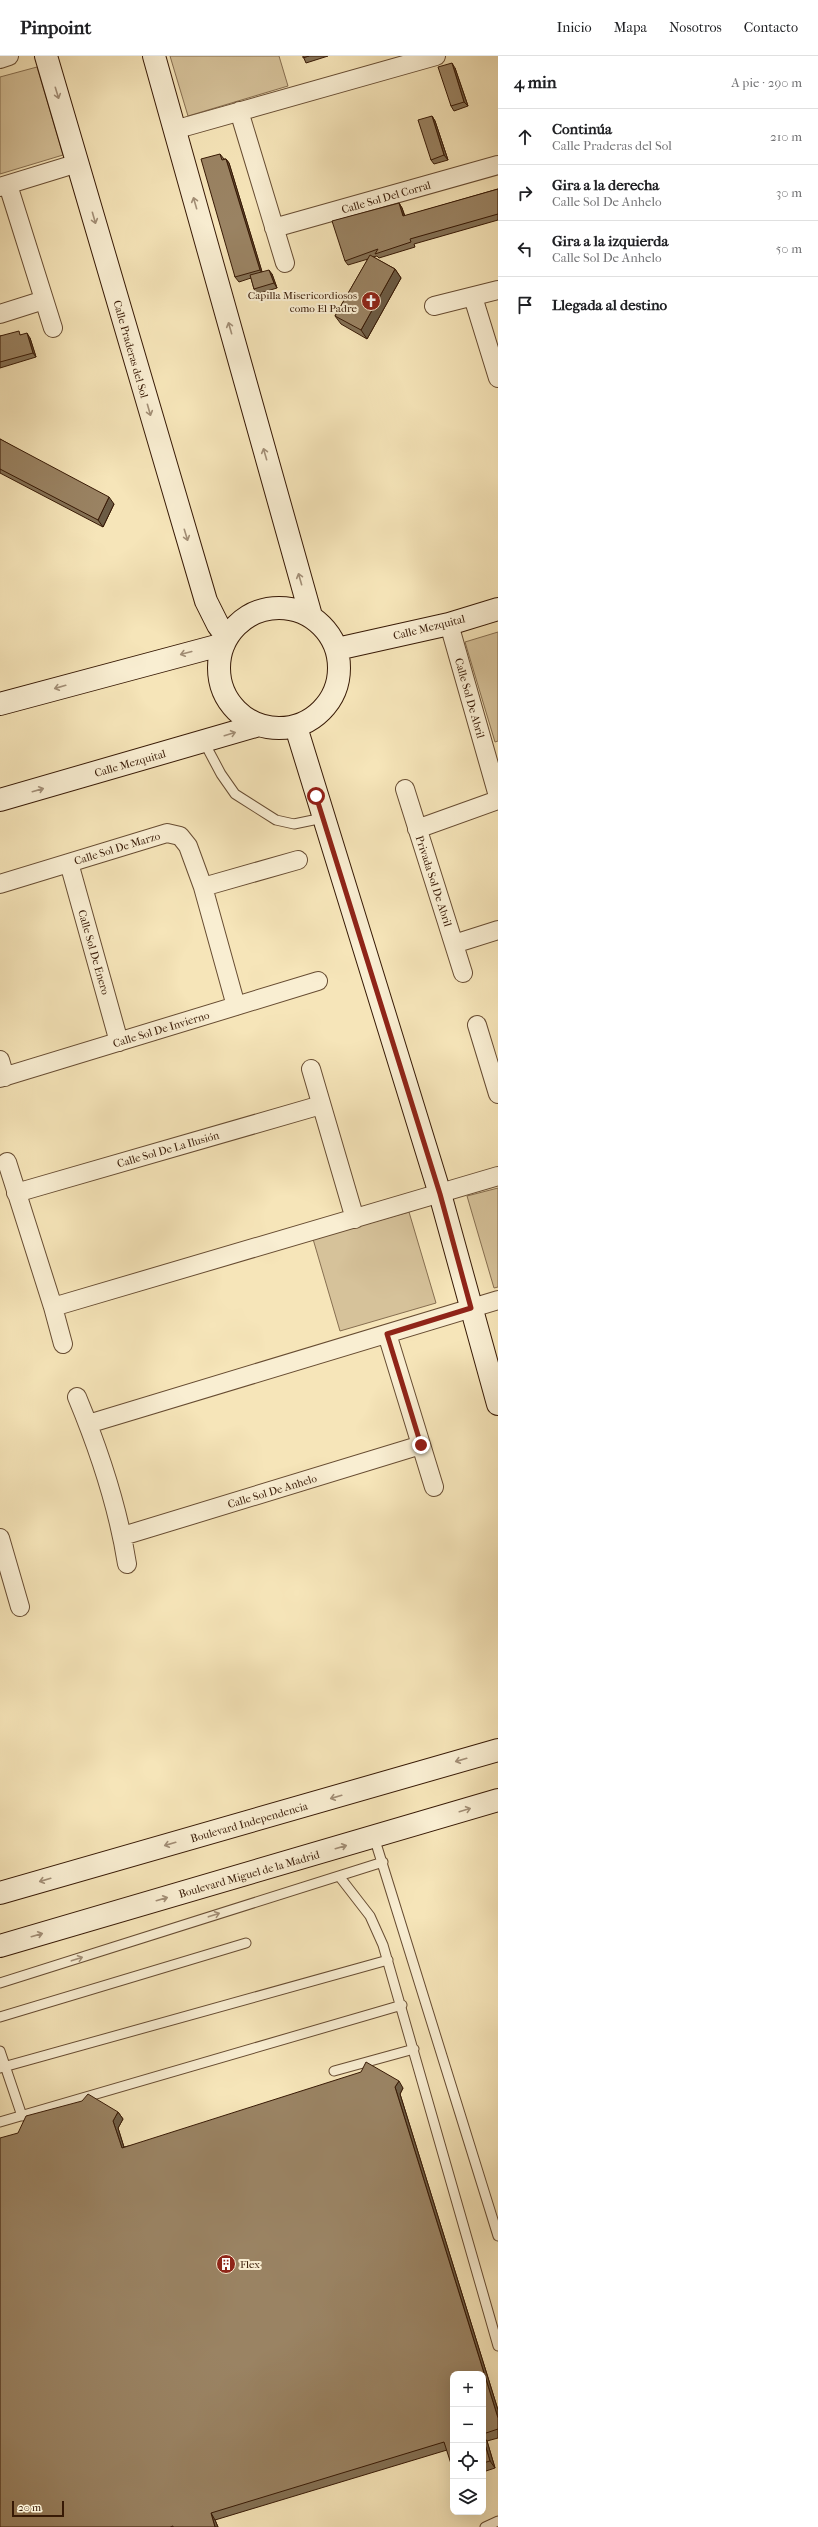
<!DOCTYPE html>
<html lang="es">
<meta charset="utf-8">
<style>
body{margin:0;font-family:"IM FELL French Canon",serif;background:#f6f6f6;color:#202124}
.controls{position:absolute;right:12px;bottom:12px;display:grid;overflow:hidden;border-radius:8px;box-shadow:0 4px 16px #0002}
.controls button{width:36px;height:36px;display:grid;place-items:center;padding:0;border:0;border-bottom:1px solid #e0e0e0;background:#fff;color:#202124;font:20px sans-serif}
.scale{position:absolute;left:12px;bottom:10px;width:52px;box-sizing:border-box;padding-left:4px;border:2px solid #371905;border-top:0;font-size:11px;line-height:14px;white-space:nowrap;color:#371905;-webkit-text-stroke:3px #f9eed2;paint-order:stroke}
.stop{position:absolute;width:12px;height:12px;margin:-9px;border:3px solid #8f2418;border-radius:50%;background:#fff}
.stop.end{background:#8f2418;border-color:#fff;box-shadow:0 1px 4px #0008}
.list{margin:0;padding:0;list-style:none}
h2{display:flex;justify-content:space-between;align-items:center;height:52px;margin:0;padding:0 16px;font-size:17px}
h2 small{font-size:13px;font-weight:400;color:#757577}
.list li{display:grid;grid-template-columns:26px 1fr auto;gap:12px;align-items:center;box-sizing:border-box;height:56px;padding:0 16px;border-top:1px solid #e0e0e0}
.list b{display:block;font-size:15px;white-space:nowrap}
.list p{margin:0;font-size:13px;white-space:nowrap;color:#757577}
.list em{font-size:13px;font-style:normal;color:#757577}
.icon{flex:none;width:22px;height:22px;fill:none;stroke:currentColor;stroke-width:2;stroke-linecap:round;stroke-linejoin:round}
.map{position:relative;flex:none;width:498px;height:2471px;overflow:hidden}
header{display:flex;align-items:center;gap:24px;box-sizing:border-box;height:56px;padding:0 20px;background:#fff;border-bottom:1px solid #e0e0e0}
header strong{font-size:19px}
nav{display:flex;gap:22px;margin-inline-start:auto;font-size:14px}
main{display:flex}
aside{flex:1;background:#fff}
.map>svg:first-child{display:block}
.green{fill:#d6c29a;stroke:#866e50}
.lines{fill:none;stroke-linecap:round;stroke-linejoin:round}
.lane-casing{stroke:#674c32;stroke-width:11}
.street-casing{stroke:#674c32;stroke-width:20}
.secondary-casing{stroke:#371905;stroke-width:24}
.lane{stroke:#f9eed2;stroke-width:9}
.street{stroke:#f9eed2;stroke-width:18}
.secondary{stroke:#f9eed2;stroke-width:22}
.wall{fill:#847155;stroke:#371905}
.shaded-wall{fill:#6c5c45;stroke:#371905}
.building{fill:#9a8363;stroke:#371905}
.oneway{stroke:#a28e76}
.route{stroke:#8f2418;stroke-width:5}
.labels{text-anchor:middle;stroke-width:4;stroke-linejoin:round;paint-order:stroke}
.street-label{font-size:11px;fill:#371905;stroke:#f9eed2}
.poi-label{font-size:11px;fill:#371905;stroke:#f9eed2;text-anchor:end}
</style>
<header>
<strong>Pinpoint</strong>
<nav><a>Inicio</a><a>Mapa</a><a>Nosotros</a><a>Contacto</a></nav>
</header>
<main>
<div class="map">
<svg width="498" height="2471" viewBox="0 0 498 2471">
<rect width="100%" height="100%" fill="#f6e5b9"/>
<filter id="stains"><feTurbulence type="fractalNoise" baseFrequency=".005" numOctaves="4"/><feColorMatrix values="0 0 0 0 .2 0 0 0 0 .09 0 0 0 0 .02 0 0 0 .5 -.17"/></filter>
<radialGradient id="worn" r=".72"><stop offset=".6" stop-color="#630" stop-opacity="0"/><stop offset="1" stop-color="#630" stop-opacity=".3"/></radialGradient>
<path class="green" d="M170 0H279L288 30 188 60Z
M37 11 63 99 0 118V21Z
M498 576V685L495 686 465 586Z
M498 1132V1231L494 1232 467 1140Z
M409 1156 436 1247 340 1275 313 1183Z"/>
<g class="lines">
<g class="lane-casing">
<path id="lane" d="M204 686 221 718 235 738 276 764 294 768 323 762
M374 1781 498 2180
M339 1820 370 1860 383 1889 498 2290
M0 1927 383 1806
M0 1961 246 1887
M0 1995 22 2060
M0 2012 388 1904
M334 2015 414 1993
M0 2066 402 1949
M485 2471 498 2465"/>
</g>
<g class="street-casing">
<path id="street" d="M0 3 9 0
M239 55 285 207
M174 74 436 0
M8 129 53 272
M0 131 78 107
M274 172 498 109
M473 241 498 322
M434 250 498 234
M0 258 44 244
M449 568 498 740
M405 733 463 917
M417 773 498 744
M69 807 119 986
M0 828 167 777 180 780 188 790 203 831 236 950
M203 831 298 804
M454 888 498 874
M477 969 498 1038
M0 1004 5 1021
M311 1013 355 1163
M0 1022 318 925
M7 1106 53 1251 63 1288
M16 1137 321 1049
M53 1251 498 1120
M387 1278 434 1431
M77 1341C99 1394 118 1451 127 1508
M88 1368 498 1244
M123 1480 421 1389
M0 1482 20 1551"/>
</g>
<g class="secondary-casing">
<path id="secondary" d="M46 0 206 545 218 569 227 581
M154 0 311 560
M219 612a60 60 0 1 1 120 0a60 60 0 1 1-120 0Z
M337 593 449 568 498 553
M0 648 224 588
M296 671 440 1138 498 1348
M0 744 259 669
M0 1837 498 1694
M0 1890 498 1744"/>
</g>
<use href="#lane" class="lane"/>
<use href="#street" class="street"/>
<use href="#secondary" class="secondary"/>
</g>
<path class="wall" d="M303 0H328L306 7Z
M455 12 468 50 454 55 451 50Z
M432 60 435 65 448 104 434 108 431 104Z
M220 98 224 103H226L229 107 262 216 272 218 277 232 257 238 254 233 251 222 239 226 235 221Z
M498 133V164L414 188 415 191 379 202 377 200 373 201 395 213 401 222 367 283 341 268 335 260 368 203 348 209 345 205 399 147 402 152 405 160Z
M22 279 30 282 36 301 0 312V280Z
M0 383 114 448 103 471 0 417Z
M403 2032 400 2038 498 2354V2382L487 2385 495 2412 483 2416V2318L447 2394 215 2464 218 2471H0L118 2056 123 2063 118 2072 124 2091Z"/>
<path class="shaded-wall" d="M452 7 455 12 468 50 464 46Z
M432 60 435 65 448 104 444 99Z
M226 103 229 107 263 219 260 214Z
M399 147 402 152 406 165 403 160Z
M395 213 401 222 367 283 361 274Z
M269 214 272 218 277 232 274 227Z
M27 277 30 282 36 301 33 297Z
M109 441 114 448 103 471 98 464Z
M399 2025 403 2032 400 2038 498 2354V2362L395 2031Z
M118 2056 123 2063 118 2072 126 2098 122 2092 113 2065Z
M483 2380 487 2385 495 2412 490 2405 483 2382Z
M211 2457 215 2464 218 2471H215Z"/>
<path class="building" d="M303 0H309L303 2Z
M452 7 464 46 451 50 438 11Z
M432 60 444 99 431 104 418 64Z
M220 98 222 104 226 103 260 214 235 221 201 103Z
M498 133V158L410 183 411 186 375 198 378 193 345 205 332 165 399 147 403 160Z
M370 199 395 213 361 274 335 260Z
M269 214 274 227 254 233 250 219Z
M19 275 20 279 27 277 33 297 0 306V280Z
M0 383 109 441 98 464 0 413Z
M366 2006 399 2025 395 2031 498 2362V2373L483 2378V2318H453V2414L444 2386 211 2457 215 2471H173V2470L170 2471H0V2082L18 2077 26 2060 82 2045 88 2038 118 2056 113 2065 122 2092 361 2016Z
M483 2382 490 2405 483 2407Z"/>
<defs><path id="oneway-shaft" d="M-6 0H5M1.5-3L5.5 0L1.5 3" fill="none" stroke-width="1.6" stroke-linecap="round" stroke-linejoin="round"/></defs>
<g class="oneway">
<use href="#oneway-shaft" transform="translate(57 37) rotate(73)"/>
<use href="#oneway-shaft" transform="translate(195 147) rotate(-106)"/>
<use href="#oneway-shaft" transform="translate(94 162) rotate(74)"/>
<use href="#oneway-shaft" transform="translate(230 272) rotate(-106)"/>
<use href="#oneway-shaft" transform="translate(149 354) rotate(74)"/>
<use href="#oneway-shaft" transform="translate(265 398) rotate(-106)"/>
<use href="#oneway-shaft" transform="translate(186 479) rotate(73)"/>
<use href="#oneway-shaft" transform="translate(300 523) rotate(-106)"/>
<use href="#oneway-shaft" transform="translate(186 597) rotate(165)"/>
<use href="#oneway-shaft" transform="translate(60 631) rotate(164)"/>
<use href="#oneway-shaft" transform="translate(230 678) rotate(-17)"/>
<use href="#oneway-shaft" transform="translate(38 734) rotate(-16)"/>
<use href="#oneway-shaft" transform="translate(461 1704) rotate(164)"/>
<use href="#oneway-shaft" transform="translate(336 1741) rotate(164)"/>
<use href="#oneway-shaft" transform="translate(465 1754) rotate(-17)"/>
<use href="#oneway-shaft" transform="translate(170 1788) rotate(164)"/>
<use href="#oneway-shaft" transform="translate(341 1791) rotate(-16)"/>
<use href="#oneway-shaft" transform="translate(45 1824) rotate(164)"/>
<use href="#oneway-shaft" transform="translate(162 1843) rotate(-16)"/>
<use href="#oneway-shaft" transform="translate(214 1859) rotate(-18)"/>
<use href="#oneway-shaft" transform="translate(37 1879) rotate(-16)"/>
<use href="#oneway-shaft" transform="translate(77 1903) rotate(-18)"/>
</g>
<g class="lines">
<path class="route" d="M316 740 440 1138 471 1252 387 1278 421 1389"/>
</g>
<defs>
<g id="church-disc" transform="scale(1)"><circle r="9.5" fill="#8f2418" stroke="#f9eed2"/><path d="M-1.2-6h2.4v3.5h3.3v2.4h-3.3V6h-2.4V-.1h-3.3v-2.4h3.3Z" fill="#fff"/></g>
<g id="building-disc" transform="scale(1)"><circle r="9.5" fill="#8f2418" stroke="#f9eed2"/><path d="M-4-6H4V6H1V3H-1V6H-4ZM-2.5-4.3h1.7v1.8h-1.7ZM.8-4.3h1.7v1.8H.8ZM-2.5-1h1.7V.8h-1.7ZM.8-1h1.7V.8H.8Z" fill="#fff"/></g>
</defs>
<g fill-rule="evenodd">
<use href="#church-disc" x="371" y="245"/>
<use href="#building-disc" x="226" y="2208"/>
</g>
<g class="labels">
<g class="street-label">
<text transform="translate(386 141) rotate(-16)" y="4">Calle Sol Del Corral</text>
<text transform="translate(131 293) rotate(74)" y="4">Calle Praderas del Sol</text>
<text transform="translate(429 571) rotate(-14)" y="4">Calle Mezquital</text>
<text transform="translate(470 642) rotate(74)" y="4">Calle Sol De Abril</text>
<text transform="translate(130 707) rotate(-16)" y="4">Calle Mezquital</text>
<text transform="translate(117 792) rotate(-17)" y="4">Calle Sol De Marzo</text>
<text transform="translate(434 825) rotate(72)" y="4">Privada Sol De Abril</text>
<text transform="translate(94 896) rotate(74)" y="4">Calle Sol De Enero</text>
<text transform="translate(161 973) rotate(-17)" y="4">Calle Sol De Invierno</text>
<text transform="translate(168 1093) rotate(-16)" y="4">Calle Sol De La Ilusión</text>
<text transform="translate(272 1435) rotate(-17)" y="4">Calle Sol De Anhelo</text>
<text transform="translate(249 1766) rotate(-16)" y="4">Boulevard Independencia</text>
<text transform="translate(249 1818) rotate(-16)" y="4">Boulevard Miguel de la Madrid</text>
</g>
<g class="poi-label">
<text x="357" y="243">Capilla Misericordiosos<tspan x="357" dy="13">como El Padre</tspan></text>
<text x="240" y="2212" text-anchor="start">Flex</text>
</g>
</g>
<rect width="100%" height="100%" filter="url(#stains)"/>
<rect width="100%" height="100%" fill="url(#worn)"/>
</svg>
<div class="controls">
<button>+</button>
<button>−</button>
<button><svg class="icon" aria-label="locate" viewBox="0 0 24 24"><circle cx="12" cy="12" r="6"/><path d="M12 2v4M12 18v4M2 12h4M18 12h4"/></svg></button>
<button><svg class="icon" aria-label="layers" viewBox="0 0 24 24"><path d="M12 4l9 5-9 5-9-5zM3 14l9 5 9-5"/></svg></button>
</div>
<div class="scale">20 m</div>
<div class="stop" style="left:316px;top:740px"></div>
<div class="stop end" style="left:421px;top:1389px"></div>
</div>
<aside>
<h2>4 min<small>A pie · 290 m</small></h2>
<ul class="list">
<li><svg class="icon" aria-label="ahead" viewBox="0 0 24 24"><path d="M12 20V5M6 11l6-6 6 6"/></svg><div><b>Continúa</b><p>Calle Praderas del Sol</p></div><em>210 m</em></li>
<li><svg class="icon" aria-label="right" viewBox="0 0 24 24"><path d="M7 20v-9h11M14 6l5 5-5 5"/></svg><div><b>Gira a la derecha</b><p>Calle Sol De Anhelo</p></div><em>30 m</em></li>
<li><svg class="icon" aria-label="left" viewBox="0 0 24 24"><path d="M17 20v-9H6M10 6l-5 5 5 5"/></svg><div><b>Gira a la izquierda</b><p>Calle Sol De Anhelo</p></div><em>50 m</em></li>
<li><svg class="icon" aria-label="arrive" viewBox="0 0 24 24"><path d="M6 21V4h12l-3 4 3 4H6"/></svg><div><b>Llegada al destino</b></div></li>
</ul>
</aside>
</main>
